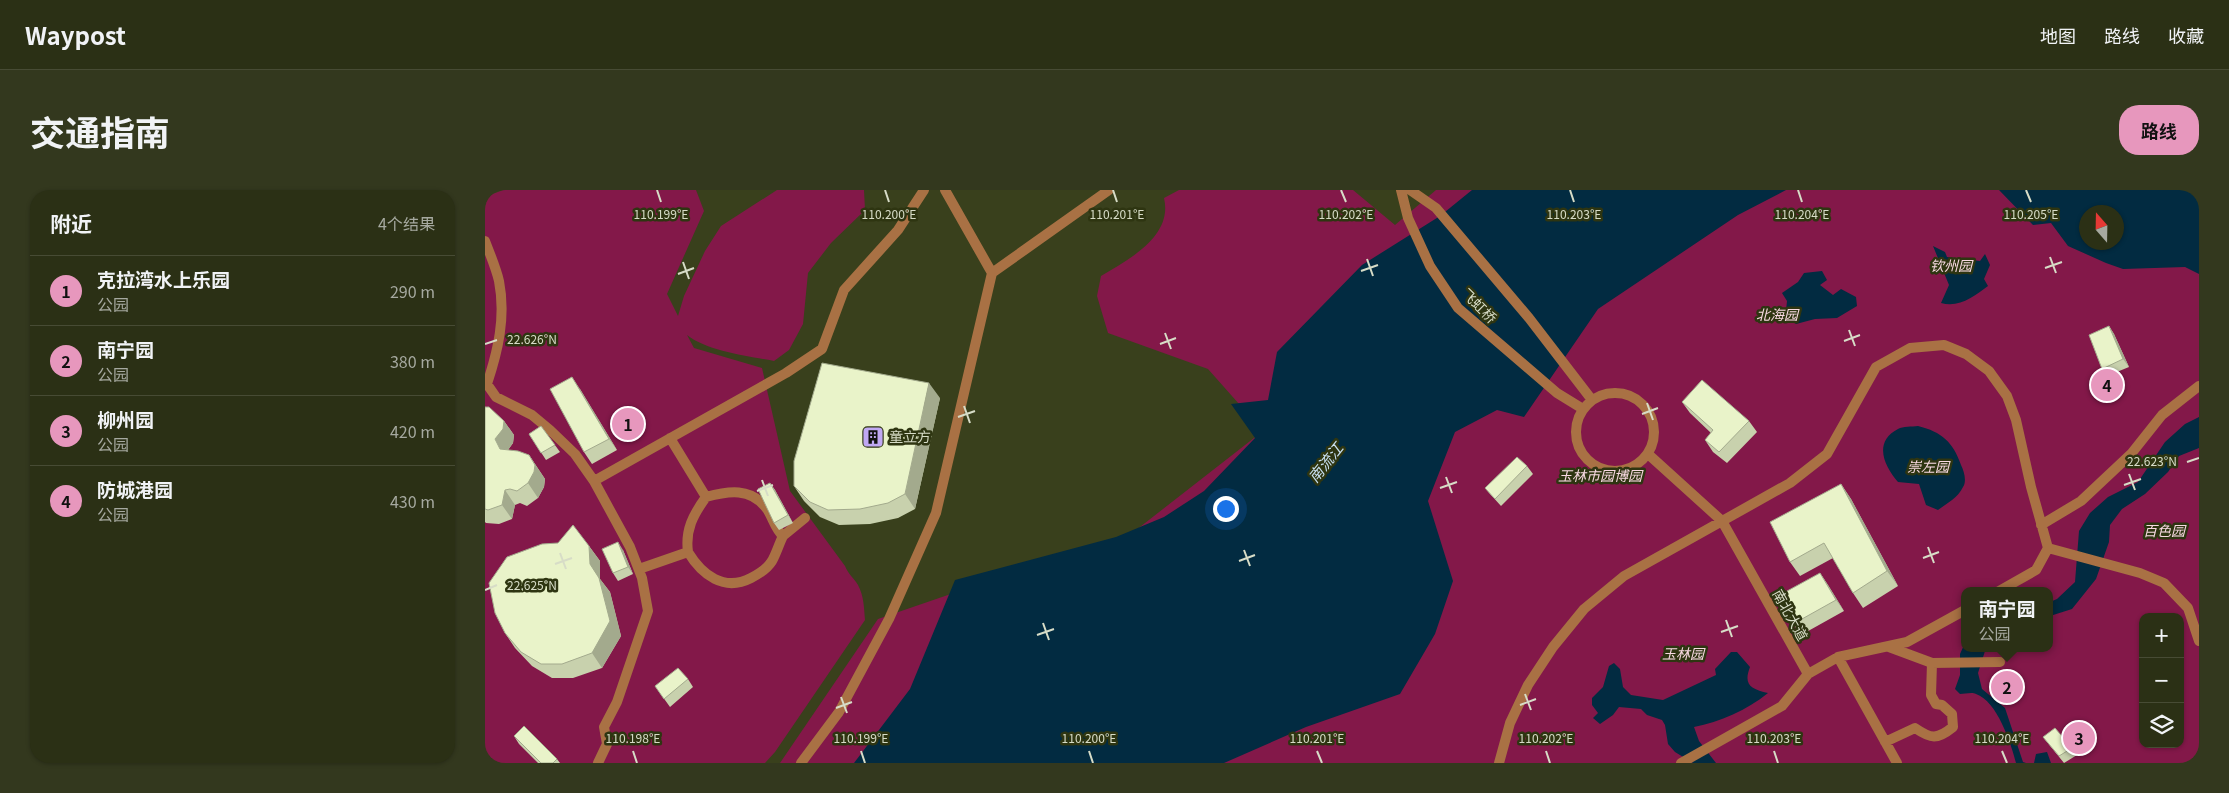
<!DOCTYPE html>
<html lang="zh">
<meta charset="utf-8">
<style>
body{margin:0;font-family:Georgia,"Noto Sans SC",serif;background:#33381e;color:#f1f3f6}
.controls{position:absolute;right:15px;bottom:15px;display:grid;overflow:hidden;border-radius:10px;box-shadow:0 1px 4px #0004}
.controls button{width:45px;height:45px;display:grid;place-items:center;padding:0;border:0;border-bottom:1px solid #474b34;background:#2b3015;color:#f1f3f6;font:25px sans-serif}
.compass{position:absolute;left:1594px;top:15px;width:45px;height:45px;border-radius:50%;background:#2b3015;box-shadow:0 1px 4px #0004;rotate:340deg}
.you{position:absolute;left:740px;top:318px;width:18px;height:18px;margin:-12px;border:4px solid #fff;border-radius:50%;background:#1a73e8;box-shadow:0 0 0 8px #1a73e833}
.badge{display:grid;place-items:center;width:32px;height:32px;border-radius:50%;background:#e797bd;color:#111;font-size:16px;font-weight:700}
.pin{position:absolute;translate:-50% -50%;border:2px solid #fff;box-shadow:0 1px 5px #0006}
.popup{position:absolute;left:1476px;top:397px;width:92px;height:65px;box-sizing:border-box;display:grid;place-content:center;border-radius:10px;background:#2b3015;filter:drop-shadow(0 1px 4px #0005);font-size:16px;white-space:nowrap;color:#a6a9a0}
.popup b{font-size:19px;color:#f1f3f6}
.popup::after{content:'';position:absolute;left:50%;top:100%;margin-left:-10px;border:10px solid transparent;border-top-color:#2b3015}
.list{margin:0;padding:0;list-style:none}
h2{display:flex;justify-content:space-between;align-items:center;height:65px;margin:0;padding:0 20px;font-size:21px}
h2 small{font-size:16px;font-weight:400;color:#a6a9a0}
.list li{display:grid;grid-template-columns:32px 1fr auto;gap:15px;align-items:center;box-sizing:border-box;height:70px;padding:0 20px;border-top:1px solid #474b34}
.list b{display:block;font-size:19px;white-space:nowrap}
.list p{margin:0;font-size:16px;white-space:nowrap;color:#a6a9a0}
.list em{font-size:16px;font-style:normal;color:#a6a9a0}
.icon{flex:none;width:28px;height:28px;fill:none;stroke:currentColor;stroke-width:2;stroke-linecap:round;stroke-linejoin:round}
.map{position:relative;flex:none;width:1714px;height:573px;overflow:hidden;border-radius:20px}
header{display:flex;align-items:center;gap:30px;box-sizing:border-box;height:70px;padding:0 25px;background:#2b3015;border-bottom:1px solid #474b34}
header strong{font-size:24px}
nav{display:flex;gap:28px;margin-inline-start:auto;font-size:18px}
.intro{display:flex;align-items:center;justify-content:space-between;box-sizing:border-box;height:120px;padding:0 30px}
h1{margin:0;font-size:35px}
.button{padding:12px 22px;border-radius:20px;background:#e797bd;color:#111;font-size:18px;font-weight:700}
main{display:flex;gap:30px;padding:0 30px}
aside{flex:1;background:#2b3015;border-radius:20px;box-shadow:0 1px 4px #0004}
.map>svg:first-child{display:block}
.green{fill:#831849;fill-rule:evenodd}
.water{fill:#022b41;fill-rule:evenodd}
.lines{fill:none;stroke-linecap:round;stroke-linejoin:round}
.street{stroke:#a97144;stroke-width:10}
.wall{fill:#c8d1ad}
.shaded-wall{fill:#a3aa8d}
.building{fill:#e9f3c9;stroke:#a3aa8d}
.ticks{fill:none;stroke:#d7dcc7;stroke-width:2}
.labels{text-anchor:middle;stroke-width:5;stroke-linejoin:round;paint-order:stroke}
.park-label{font-size:14px;font-style:italic;fill:#f8d9e2;stroke:#2e3511}
.street-label{font-size:14px;fill:#d7dcc7;stroke:#2e3511}
.poi-label{font-size:14px;fill:#d7dcc7;stroke:#2e3511;text-anchor:start}
.water-label{font-size:15px;font-style:italic;fill:#cae2f4;stroke:#2e3511}
.ticks-label{font-size:12px;text-anchor:middle;fill:#d7dcc7;stroke:#2e3511;stroke-width:5;stroke-linejoin:round;paint-order:stroke}
</style>
<header>
<strong>Waypost</strong>
<nav><a>地图</a><a>路线</a><a>收藏</a></nav>
</header>
<div class="intro"><h1>交通指南</h1><a class="button">路线</a></div>
<main>
<aside>
<h2>附近<small>4个结果</small></h2>
<ul class="list">
<li><span class="badge">1</span><div><b>克拉湾水上乐园</b><p>公园</p></div><em>290 m</em></li>
<li><span class="badge">2</span><div><b>南宁园</b><p>公园</p></div><em>380 m</em></li>
<li><span class="badge">3</span><div><b>柳州园</b><p>公园</p></div><em>420 m</em></li>
<li><span class="badge">4</span><div><b>防城港园</b><p>公园</p></div><em>430 m</em></li>
</ul>
</aside>
<div class="map">
<svg width="1714" height="573" viewBox="0 0 1714 573">
<rect width="100%" height="100%" fill="#39401c"/>
<path class="green" d="M18 0H211L219 21 182 104 193 126 199 106 220 61 236 36 292 0H379L380 20 346 53 323 83 318 134 304 160 289 171C263 166 222 161 202 145L209 158 277 178 305 301 360 376C363 384 369 388 373 395 379 406 379 418 380 430L290 562 280 573H0V7Z
M694 0H868L910 35 951 0H1658L1714 21V573H295L393 429 492 395 628 358 778 241 723 179 623 143 612 106 616 86C645 69 688 46 679 8ZM1602 22H1632V52H1602ZM1480 401H1564V458H1480ZM1658 427H1695V554H1658Z"/>
<path class="water" d="M987 0H1301L1253 25 1113 119 1039 227 1012 220 970 242 943 311 968 391 950 444 915 504 821 537 739 573H369L425 499 470 390 631 347 679 327 719 301 770 248 746 214 783 210 792 162 877 75 955 26Z
M1514 0H1714V84L1700 77 1638 79 1621 73 1583 56 1566 33 1548 35ZM1602 22H1632V52H1602Z
M1448 56 1460 62 1462 67 1495 71 1500 64 1505 75 1499 89 1503 96C1489 106 1475 118 1456 113L1464 95Z
M1337 81 1342 90 1335 95 1348 105 1356 99 1371 107 1372 116 1352 128 1330 129 1311 134 1305 128 1312 124 1301 121 1302 111 1297 103 1313 92 1319 83Z
M1714 227V258L1694 266 1683 282 1660 304 1637 319 1625 335 1624 352 1611 389 1587 419 1565 426V412L1572 409 1590 392 1594 341 1605 323 1623 307 1653 292 1680 252 1700 234Z
M1433 236C1457 242 1468 252 1476 275 1479 281 1482 291 1478 297 1473 308 1462 313 1453 320L1441 315 1434 294 1413 292C1399 276 1388 252 1413 239 1418 236 1427 237 1433 236Z
M1479 455 1480 458H1503L1500 461 1493 483 1497 499 1520 518 1538 572 1541 573H1531C1526 553 1512 511 1491 504 1487 502 1480 504 1475 504L1470 499 1475 485V464Z
M1246 462H1252L1265 477C1258 495 1266 499 1283 503 1262 520 1235 532 1209 537L1214 551 1231 573H1208L1190 562 1183 554 1180 535 1177 530 1162 525 1156 519 1134 517 1128 525 1115 534 1108 528 1113 523 1107 515V508L1118 497 1124 476 1129 473 1135 479 1138 497 1146 505 1178 510 1231 485 1230 479Z
M1562 562 1566 573H1549L1551 564Z"/>
<g class="lines">
<path class="street" d="M460 0 507 83
M916 0 923 28 945 76 973 118 1072 203 1098 219
M925 0 951 18 1044 128 1107 210
M0 51C5 64 11 78 14 91 21 127 13 161 2 194L11 207 47 225 65 240 90 264 109 291 301 183 337 159 359 100 413 40 439 0
M1091 242a39 39 0 1 1 78 0a39 39 0 1 1-78 0Z
M1163 264 1237 331 1323 484 1353 467 1412 573
M109 291 145 357 157 388 163 421 132 512 119 537 122 554 113 573
M221 307C243 301 266 297 282 319 288 328 290 339 298 346L320 328
M1556 335 1596 311 1646 264 1677 225 1714 196
M1563 358 1655 383 1679 393 1703 418 1714 451
M203 362C217 385 239 402 266 388 274 384 282 379 287 371 291 364 294 354 298 346
M154 379 203 362C200 340 208 325 221 307L185 248
M1404 457 1447 473
M1353 467 1422 452 1480 420
M1400 552 1430 538C1446 549 1452 550 1468 537L1467 524 1457 515 1451 514 1446 505 1447 473 1515 472
M316 573 354 522 404 429 451 323 507 83 624 0
M1014 573 1025 533 1043 495 1068 457 1099 419 1139 386 1305 293 1342 264 1391 177 1425 158 1459 155 1481 164 1504 181 1522 206 1531 230 1546 297 1563 358 1551 380 1514 401
M1196 573 1297 516 1323 484"/>
</g>
<path class="wall" d="M1624 136 1629 144 1644 177 1622 186 1617 179Z
M95 199 132 260 107 274 99 262Z
M455 208 430 319 413 328 385 334 354 335 335 327 319 311 309 296Z
M1197 212 1264 231 1272 242 1242 273 1228 262 1220 250 1226 243 1205 223Z
M0 217 19 231 29 245 28 253 23 260 44 265 60 289 59 297 53 308 42 316 35 313 30 315 27 329 14 334 1 333 0 332Z
M56 236 75 262 61 270 44 244Z
M1042 276 1048 284 1016 316 1006 305 1000 298Z
M285 293 290 300 308 333 294 340 289 333Z
M1356 294 1366 309 1413 396 1378 418 1368 403 1348 368 1315 386 1305 372Z
M104 356 115 371V389L125 402 136 446 117 478 88 488H67L47 476 30 458 20 443Z
M138 360 148 384 133 391 128 383Z
M1335 383 1343 395 1359 421 1316 445 1308 434Z
M203 489 208 497 185 517 170 496Z
M29 546 72 569 75 573H53L34 554Z
M1558 547 1587 558 1592 565 1579 573Z"/>
<path class="shaded-wall" d="M1624 136 1629 144 1644 177 1638 169Z
M87 187 95 199 132 260 124 249Z
M444 193 455 208 430 319 420 304Z
M19 231 29 245 28 253 20 264 15 259 10 249Z
M44 265 60 289 59 297 53 308 43 293Z
M285 293 290 300 308 333 303 325Z
M1356 294 1366 309 1413 396 1402 381Z
M20 300 30 315 27 329 17 315Z
M133 352 138 360 148 384 143 377Z
M104 356 115 371V389L125 402 136 446 117 478 107 463Z
M1335 383 1343 395 1359 421 1351 410Z"/>
<path class="building" d="M1624 136 1638 169 1617 179 1604 145Z
M337 173 444 193 420 304 403 313 375 319 343 320 325 312 309 296V271Z
M87 187 124 249 99 262 65 199Z
M1217 190 1264 231 1234 262 1220 250 1228 240 1197 212Z
M0 217H4L19 231 18 239 10 249 15 259 33 261 44 265 50 275 49 282 43 293 32 301 25 299 20 300 17 315 3 320 0 319Z
M56 236 70 255 56 263 44 244Z
M1032 267 1042 276 1010 309 1000 298Z
M285 293 303 325 289 333 273 299Z
M1356 294 1402 381 1368 403 1339 353 1305 372 1285 332Z
M88 335 104 356 105 374 114 388 125 431 107 463 77 474H56L36 462 20 443 10 423 4 393 22 367 57 354 73 353Z
M133 352 143 377 128 383 117 359Z
M1335 383 1351 410 1308 434 1293 406Z
M193 478 203 489 179 509 170 496Z
M39 536 72 569 68 573H56L29 546Z
M1570 538 1587 558 1574 566 1558 547Z"/>
<path class="ticks" d="M172 0 176 12M400 0 404 12M628 0 632 12M856 0 861 12M1085 0 1089 12M1313 0 1317 12M1541 0 1546 12M1565 67 1571 83M882 69 888 86M198 72 204 89M1560 78 1577 72M876 81 893 75M193 84 209 78M1364 140 1370 156M680 143 686 159M1359 151 1375 145M0 154 12 150M675 154 691 148M1162 213 1168 230M479 216 485 233M1157 224 1173 218M473 227 490 221M1702 272 1714 268M1644 284 1650 300M961 287 967 303M277 290 283 306M1639 295 1656 289M955 298 972 292M272 301 288 295M1443 357 1449 373M759 360 765 376M75 363 81 379M1438 368 1454 362M754 371 770 365M70 374 87 368M0 400 12 395M1241 430 1247 447M558 433 564 450M1236 442 1253 436M552 445 569 439M1040 504 1046 520M356 507 362 523M1035 515 1051 509M351 518 367 512M148 561 152 573M376 561 380 573M604 561 608 573M832 561 837 573M1061 561 1065 573M1289 561 1293 573M1517 561 1522 573"/>
<defs>
<g id="building-square" transform="scale(1.125)"><rect x="-9" y="-9" width="18" height="18" rx="4" fill="#c0a8f3" stroke="#2e3511"/><path d="M-4-6H4V6H1V3H-1V6H-4ZM-2.5-4.3h1.7v1.8h-1.7ZM.8-4.3h1.7v1.8H.8ZM-2.5-1h1.7V.8h-1.7ZM.8-1h1.7V.8H.8Z" fill="#111"/></g>
</defs>
<g fill-rule="evenodd">
<use href="#building-square" x="388" y="247"/>
</g>
<g class="labels">
<g class="park-label">
<text x="1466" y="81">钦州园</text>
<text x="1292" y="130">北海园</text>
<text x="1443" y="282">崇左园</text>
<text x="1115" y="291">玉林市园博园</text>
<text x="1679" y="346">百色园</text>
<text x="1198" y="469">玉林园</text>
</g>
<g class="street-label">
<text transform="translate(994 116) rotate(45)" y="5">飞虹桥</text>
<text transform="translate(1305 425) rotate(61)" y="5">南北大道</text>
</g>
<g class="poi-label">
<text x="404" y="252">童立方</text>
</g>
<g class="water-label">
<text transform="translate(841 273) rotate(-51)" y="5">南流江</text>
</g>
</g>
<g class="ticks-label">
<text x="176" y="29">110.199°E</text>
<text x="404" y="29">110.200°E</text>
<text x="632" y="29">110.201°E</text>
<text x="861" y="29">110.202°E</text>
<text x="1089" y="29">110.203°E</text>
<text x="1317" y="29">110.204°E</text>
<text x="1546" y="29">110.205°E</text>
<text x="47" y="154">22.626°N</text>
<text x="1667" y="276">22.623°N</text>
<text x="47" y="400">22.625°N</text>
<text x="148" y="553">110.198°E</text>
<text x="376" y="553">110.199°E</text>
<text x="604" y="553">110.200°E</text>
<text x="832" y="553">110.201°E</text>
<text x="1061" y="553">110.202°E</text>
<text x="1289" y="553">110.203°E</text>
<text x="1517" y="553">110.204°E</text>
</g>
</svg>
<div class="controls">
<button>+</button>
<button>−</button>
<button><svg class="icon" aria-label="layers" viewBox="0 0 24 24"><path d="M12 4l9 5-9 5-9-5zM3 14l9 5 9-5"/></svg></button>
</div>
<svg class="compass" viewBox="-18 -18 36 36"><path d="M0-13l5 13h-10z" fill="#e53935"/><path d="M0 13l5-13h-10z" fill="#a6a9a0"/></svg>
<div class="you"></div>
<div class="pin badge" style="left:143px;top:234px">1</div>
<div class="pin badge" style="left:1522px;top:497px">2</div>
<div class="popup"><b>南宁园</b>公园</div>
<div class="pin badge" style="left:1594px;top:548px">3</div>
<div class="pin badge" style="left:1622px;top:195px">4</div>
</div>
</main>
